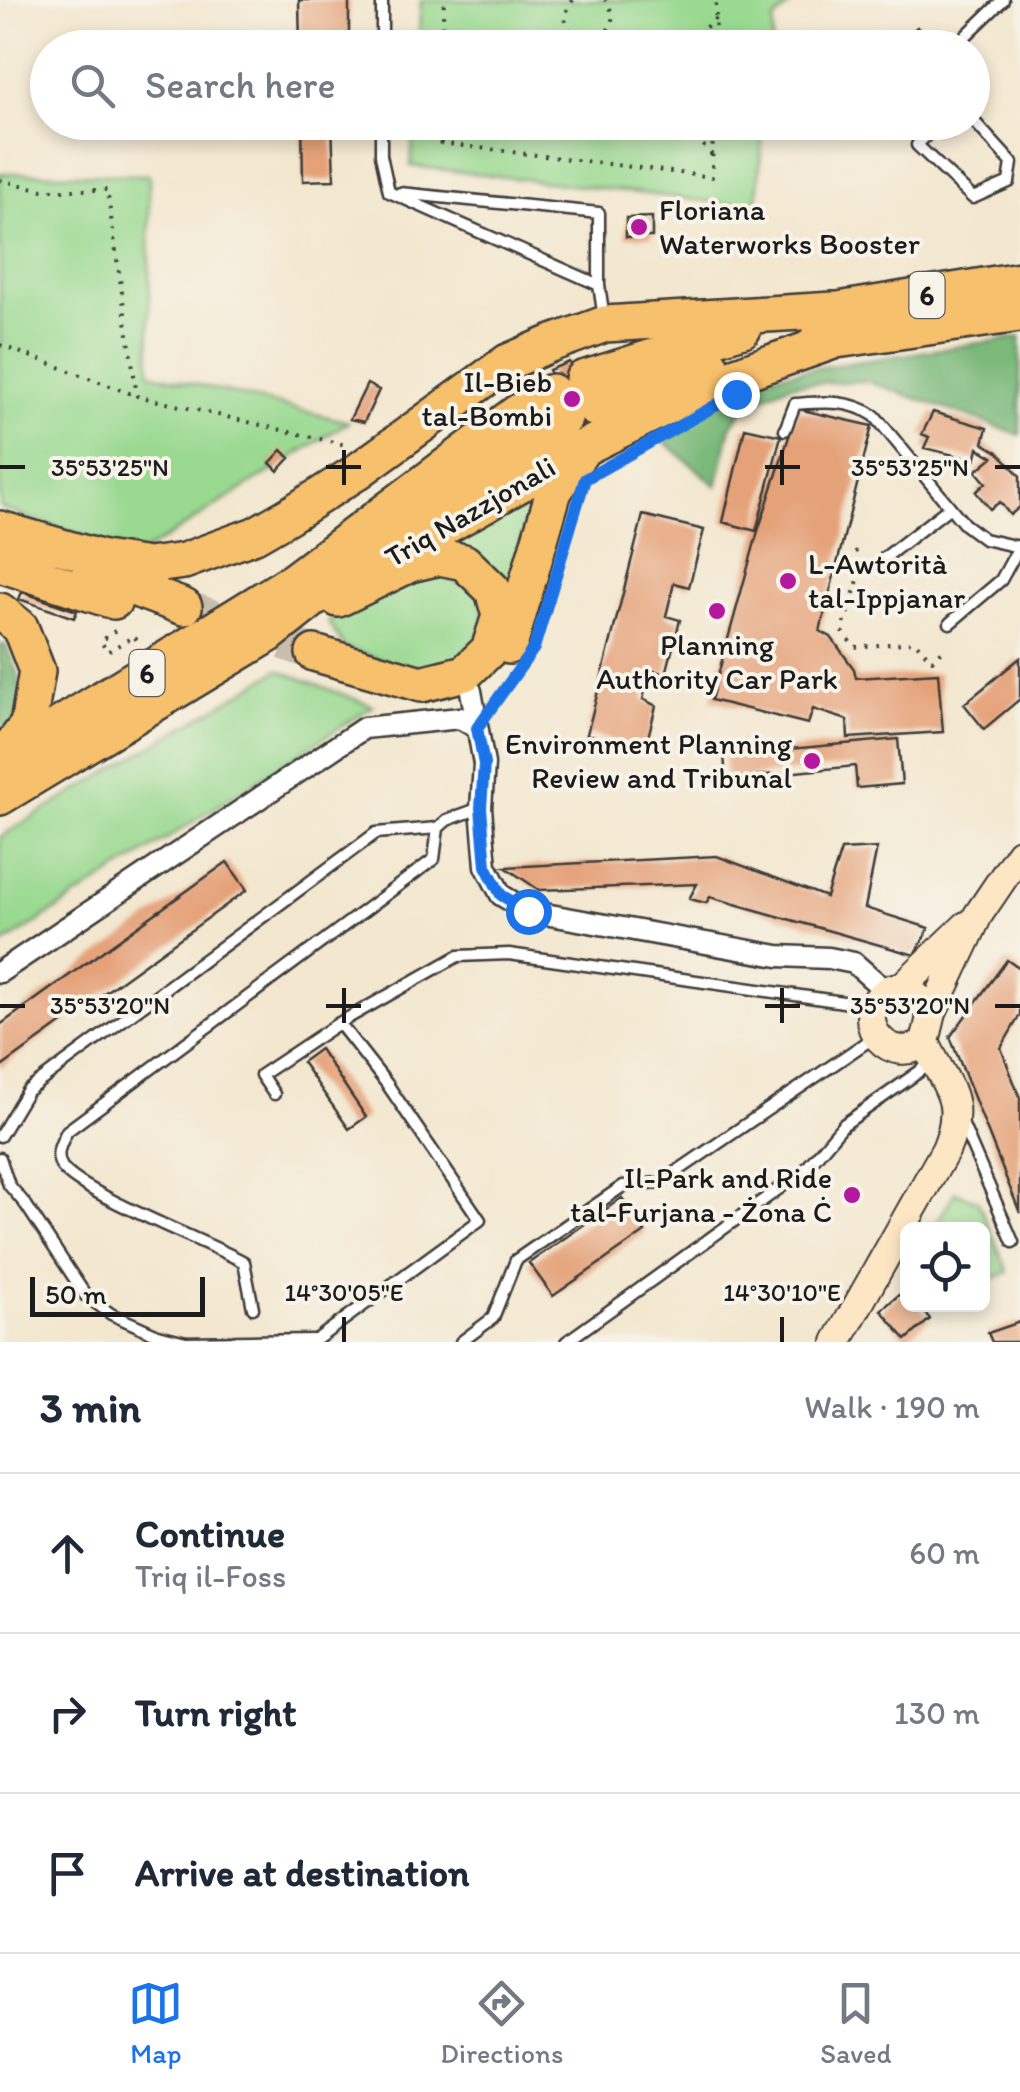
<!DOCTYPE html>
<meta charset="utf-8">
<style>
body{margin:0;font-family:Itim,sans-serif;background:#f6f6f7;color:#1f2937}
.controls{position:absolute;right:30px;bottom:30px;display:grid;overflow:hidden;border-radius:15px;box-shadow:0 5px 15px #0003}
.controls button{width:90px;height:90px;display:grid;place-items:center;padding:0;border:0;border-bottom:2px solid #e0e1e3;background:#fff;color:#1f2937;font:50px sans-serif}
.scale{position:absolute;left:30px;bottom:25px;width:175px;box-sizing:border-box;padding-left:10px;border:5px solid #1c1c1c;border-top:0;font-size:28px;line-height:35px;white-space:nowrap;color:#1c1c1c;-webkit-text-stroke:8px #f7f3e8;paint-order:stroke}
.stop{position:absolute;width:30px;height:30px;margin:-22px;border:8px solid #1a73e8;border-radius:50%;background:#fff}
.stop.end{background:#1a73e8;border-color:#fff;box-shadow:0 2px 10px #0008}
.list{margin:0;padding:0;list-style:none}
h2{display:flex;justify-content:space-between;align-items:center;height:130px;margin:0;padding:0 40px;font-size:42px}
h2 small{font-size:32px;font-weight:400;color:#747a83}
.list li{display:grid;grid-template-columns:65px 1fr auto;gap:30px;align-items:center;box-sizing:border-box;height:160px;padding:0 40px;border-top:2px solid #e0e1e3}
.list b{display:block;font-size:38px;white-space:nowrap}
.list p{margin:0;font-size:32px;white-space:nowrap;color:#747a83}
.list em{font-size:32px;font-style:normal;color:#747a83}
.icon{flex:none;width:55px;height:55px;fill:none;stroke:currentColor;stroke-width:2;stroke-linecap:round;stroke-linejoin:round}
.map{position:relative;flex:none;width:1020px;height:1342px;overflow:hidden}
.search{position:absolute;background:#fff;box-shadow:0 5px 15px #0003;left:30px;right:30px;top:30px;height:110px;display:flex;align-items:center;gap:25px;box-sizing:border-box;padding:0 35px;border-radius:55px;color:#747a83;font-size:38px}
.sheet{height:610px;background:#fff}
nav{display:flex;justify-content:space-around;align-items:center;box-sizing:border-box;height:140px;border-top:2px solid #e0e1e3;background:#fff;font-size:28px;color:#747a83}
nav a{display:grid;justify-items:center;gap:5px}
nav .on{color:#1a73e8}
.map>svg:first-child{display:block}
.green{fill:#99d990;stroke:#5a7a56;stroke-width:2.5}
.forest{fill:#7ab97a;stroke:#4b6a4b;stroke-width:2.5}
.building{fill:#e5a279}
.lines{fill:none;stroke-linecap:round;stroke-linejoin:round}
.highway-tunnel{stroke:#c8beab;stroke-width:35;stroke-dasharray:35 18;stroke-linecap:butt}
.lane-casing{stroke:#3c3a37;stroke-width:15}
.street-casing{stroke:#3c3a37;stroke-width:25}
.secondary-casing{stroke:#3c3a37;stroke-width:32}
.highway-casing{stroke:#3c3a37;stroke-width:40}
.path{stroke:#3c3a37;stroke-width:4;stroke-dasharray:2.5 8;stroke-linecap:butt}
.lane{stroke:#fff;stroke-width:10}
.street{stroke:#fff;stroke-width:20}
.secondary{stroke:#fce6c4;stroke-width:28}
.highway{stroke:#f7c06c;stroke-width:35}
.lane-bridge-casing{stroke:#3c3a37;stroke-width:15;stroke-linecap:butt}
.lane-bridge{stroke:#fff;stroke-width:10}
.route{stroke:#1a73e8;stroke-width:12}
.ticks{fill:none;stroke:#1c1c1c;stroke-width:4}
.poi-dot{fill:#b5179e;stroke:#f7f3e8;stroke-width:4}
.labels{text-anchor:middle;stroke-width:8;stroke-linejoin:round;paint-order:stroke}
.shield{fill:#f7f3e8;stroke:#5e5c59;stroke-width:2.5}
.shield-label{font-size:28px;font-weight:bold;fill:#1c1c1c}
.poi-label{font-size:30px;fill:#1c1c1c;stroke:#f7f3e8;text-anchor:end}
.street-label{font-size:30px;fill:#1c1c1c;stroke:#f7f3e8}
.ticks-label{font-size:25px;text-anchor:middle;fill:#1c1c1c;stroke:#f7f3e8;stroke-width:8;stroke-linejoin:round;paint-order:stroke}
</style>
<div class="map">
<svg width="1020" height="1342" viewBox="0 0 1020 1342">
<rect width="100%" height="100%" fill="#f7f3e8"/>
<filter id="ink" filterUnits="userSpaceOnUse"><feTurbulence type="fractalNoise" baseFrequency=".01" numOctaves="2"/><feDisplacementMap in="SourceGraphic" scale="20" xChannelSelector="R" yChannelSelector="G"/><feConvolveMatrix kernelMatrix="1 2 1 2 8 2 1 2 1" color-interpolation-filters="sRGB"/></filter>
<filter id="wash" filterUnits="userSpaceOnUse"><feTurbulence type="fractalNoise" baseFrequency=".0048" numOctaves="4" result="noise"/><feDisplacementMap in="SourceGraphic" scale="40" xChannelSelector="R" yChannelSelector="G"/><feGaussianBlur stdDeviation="2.25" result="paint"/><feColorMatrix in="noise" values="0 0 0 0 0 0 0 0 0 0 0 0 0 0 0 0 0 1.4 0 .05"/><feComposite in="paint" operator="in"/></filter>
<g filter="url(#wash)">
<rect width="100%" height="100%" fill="#f3e7cf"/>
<path class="green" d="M421 0H796L774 20 772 47H418Z
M414 123H764L756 207 411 166Z
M0 173 149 175 150 373 348 422 139 555 0 508Z
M534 492 504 603 430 548Z
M430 573 480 591 485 628 451 668H405L344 647 328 622Z
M279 670 373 706 0 946V837Z
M955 1192 978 1201 1008 1272 983 1283 982 1230 933 1229Z"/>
<path class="forest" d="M1020 337V435L867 381 791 384 748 403 731 426 717 486 654 433 758 377Z
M0 645H6C25 694 31 699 0 745Z"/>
<g id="blocks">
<path class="building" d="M299 0H349V48H300Z
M917 27 934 48H892Z
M302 122H332L334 180 303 181Z
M652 217V237H626V218Z
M569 362 596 428 576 437 549 370Z
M367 384 379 390 364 422 350 419Z
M798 409 872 426 820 631 831 637 854 669 856 678 938 673 943 732 848 738 847 720 813 709 808 724 711 700 758 531Z
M933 412 987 428 983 443 998 452 1020 476V507L1010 515 1000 502 990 509 976 492 986 483 976 471 993 457 978 448 975 460 924 448 929 437 922 434Z
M745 428 781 436 756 531 723 522Z
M282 450 290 458 278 471 270 463Z
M643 515 704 530 689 587 674 583 666 616 680 620 666 674 651 670 643 699 656 706 645 749 587 734Z
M22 592 77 611 74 618 19 599Z
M1020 658V699L984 729 964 704Z
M898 739 902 784 857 788 855 766 726 779 724 755Z
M877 848 865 908 929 928 915 955 710 897 706 903 689 899 697 884 539 890 505 867 717 856 826 897 841 850Z
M227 862 247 890 0 1068V1025Z
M1007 960 1020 969V1015L1001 1048 1020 1098V1213L950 1037Z
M320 1049 366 1117 349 1129 302 1062Z
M622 1198 645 1232 553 1296 529 1263Z
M906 1289 908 1304H918L930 1319 906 1340 881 1310Z
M1020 1322V1342H992L988 1333Z"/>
</g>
</g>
<g filter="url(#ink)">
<use href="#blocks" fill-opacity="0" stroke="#3c3a37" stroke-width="2.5"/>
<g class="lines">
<path class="highway-tunnel" d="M184 607 314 653"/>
<g class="lane-casing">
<path id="lane" d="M382 48V0
M953 48 1003 0
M381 122V155L389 192 599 285 604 318
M939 122 917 145 973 198 1009 182 1012 163 972 119
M400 193 599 213V285
M785 430 795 404C824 402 849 399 875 416L964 524 984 539 1019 547 1020 545
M883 559 950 507
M950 623 1001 580 1019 547
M274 1094 261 1075 339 1023
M961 1121 1013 1242
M0 1136 27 1091 376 833 438 828 447 820 480 808
M0 1158 9 1185 26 1205 86 1296 111 1314 158 1335 186 1342
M253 1308 244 1262C208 1242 80 1193 62 1167 54 1155 61 1143 67 1131L434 859 438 828
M316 1340 480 1220 387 1084 339 1023 458 956 509 954 871 1006
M461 1342 493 1318 516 1260 623 1186 660 1183 874 1037
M566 1342 805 1170 843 1125 933 1062"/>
</g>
<g class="street-casing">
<path id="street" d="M471 691 484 764 481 808 486 866 501 895 528 911 778 956 829 958 854 963 886 991
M0 972 364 728 460 718 477 728"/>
</g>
<g class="secondary-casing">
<path id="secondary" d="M902 987 966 926
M932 1013C919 998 902 976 882 995 851 1023 892 1068 925 1042L932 1013 978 915 1020 853
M837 1342 946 1149C967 1098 945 1087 925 1042"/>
</g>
<g class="highway-casing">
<path id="highway" d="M814 314 1020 280
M815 343 1020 314
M583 379 743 329
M594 408 711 366
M0 529 103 559 148 566 184 561 255 535 288 516 354 474 508 362 550 344 605 324 834 310
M409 547 583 448 719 381 839 339
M0 564 114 601
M90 572 184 607
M0 611 20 627 37 671 28 725 5 754
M509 646 554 491 580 453
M314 653 421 684 465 673 489 650 500 616 493 590 464 562 440 557 410 564 338 599
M0 762 293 581 517 413 552 392
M0 797 268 635 427 509 564 419"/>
</g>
<path class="path" d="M573 0C538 49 639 49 605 0
M602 34 614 48
M441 48 444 0
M553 48 572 31
M682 48 716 18
M715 48 716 0
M437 122 440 143 464 122
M682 122 712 155
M440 143 712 177 713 122
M0 180 43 190H107L137 396 346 445
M0 345 137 396
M857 551 844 559 858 580 842 631 854 647 915 642 932 660 946 648
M115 631 101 641 107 652 134 636 139 644
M494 704 515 675"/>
<use href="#lane" class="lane"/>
<use href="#street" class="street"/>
<use href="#secondary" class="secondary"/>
<use href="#highway" class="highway"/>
<g class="lane-bridge-casing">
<path id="lane-bridge" d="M186 1342 316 1340"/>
</g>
<use href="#lane-bridge" class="lane-bridge"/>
</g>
</g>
<g class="lines" filter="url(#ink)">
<path class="route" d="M528 911 501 895 486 866 481 808 484 764 477 728 534 648 585 479 736 394"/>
</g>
<path class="ticks" d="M344 450V485M782 450V485M0 467H25M326 467H361M765 467H800M995 467H1020M344 988V1023M782 988V1023M0 1006H25M326 1006H361M765 1006H800M995 1006H1020M344 1317V1342M782 1317V1342"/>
<g class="poi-dot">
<circle cx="639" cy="227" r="10"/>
<circle cx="572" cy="399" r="10"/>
<circle cx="788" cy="581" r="10"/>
<circle cx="717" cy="611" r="10"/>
<circle cx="812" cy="761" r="10"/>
<circle cx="852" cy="1195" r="10"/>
</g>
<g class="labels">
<g class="shield">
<rect x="909.5" y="272" width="35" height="46" rx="8"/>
<rect x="129.5" y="650" width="35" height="46" rx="8"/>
</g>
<g class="shield-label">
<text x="927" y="305">6</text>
<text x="147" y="683">6</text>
</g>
<g class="poi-label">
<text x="659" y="220" text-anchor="start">Floriana<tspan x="659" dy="34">Waterworks Booster</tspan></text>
<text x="552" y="392">Il-Bieb<tspan x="552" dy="34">tal-Bombi</tspan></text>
<text x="808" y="574" text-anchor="start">L-Awtorità<tspan x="808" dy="34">tal-Ippjanar</tspan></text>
<text x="717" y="655" text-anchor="middle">Planning<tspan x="717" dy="34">Authority Car Park</tspan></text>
<text x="792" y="754">Environment Planning<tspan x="792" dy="34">Review and Tribunal</tspan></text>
<text x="832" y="1188">Il-Park and Ride<tspan x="832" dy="34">tal-Furjana - Żona Ċ</tspan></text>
</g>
<g class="street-label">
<text transform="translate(470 512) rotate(-30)" y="10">Triq Nazzjonali</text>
</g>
</g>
<g class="ticks-label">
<text x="110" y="476">35°53'25"N</text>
<text x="910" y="476">35°53'25"N</text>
<text x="110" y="1014">35°53'20"N</text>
<text x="910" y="1014">35°53'20"N</text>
<text x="344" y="1301">14°30'05"E</text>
<text x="782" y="1301">14°30'10"E</text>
</g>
</svg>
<div class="controls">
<button><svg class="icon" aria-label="locate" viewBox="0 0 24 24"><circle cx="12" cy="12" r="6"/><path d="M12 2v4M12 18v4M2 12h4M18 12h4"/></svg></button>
</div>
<div class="scale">50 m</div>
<div class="stop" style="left:528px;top:911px"></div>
<div class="stop end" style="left:736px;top:394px"></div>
<div class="search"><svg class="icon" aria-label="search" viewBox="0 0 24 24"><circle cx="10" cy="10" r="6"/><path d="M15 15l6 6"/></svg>Search here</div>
</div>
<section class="sheet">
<h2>3 min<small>Walk · 190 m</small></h2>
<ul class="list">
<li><svg class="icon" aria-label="ahead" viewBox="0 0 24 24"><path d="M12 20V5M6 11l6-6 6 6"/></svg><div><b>Continue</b><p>Triq il-Foss</p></div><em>60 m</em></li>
<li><svg class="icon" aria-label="right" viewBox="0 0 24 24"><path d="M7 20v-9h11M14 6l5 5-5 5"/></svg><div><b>Turn right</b></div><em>130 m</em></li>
<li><svg class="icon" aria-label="arrive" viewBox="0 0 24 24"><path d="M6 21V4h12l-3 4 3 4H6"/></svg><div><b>Arrive at destination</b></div></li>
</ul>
</section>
<nav>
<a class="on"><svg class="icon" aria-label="map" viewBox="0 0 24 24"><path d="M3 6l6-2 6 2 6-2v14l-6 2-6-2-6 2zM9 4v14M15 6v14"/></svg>Map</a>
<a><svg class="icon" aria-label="directions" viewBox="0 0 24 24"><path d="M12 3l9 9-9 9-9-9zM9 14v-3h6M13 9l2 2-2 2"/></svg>Directions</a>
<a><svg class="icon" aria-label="saved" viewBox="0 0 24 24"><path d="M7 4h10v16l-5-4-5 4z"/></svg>Saved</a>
</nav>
